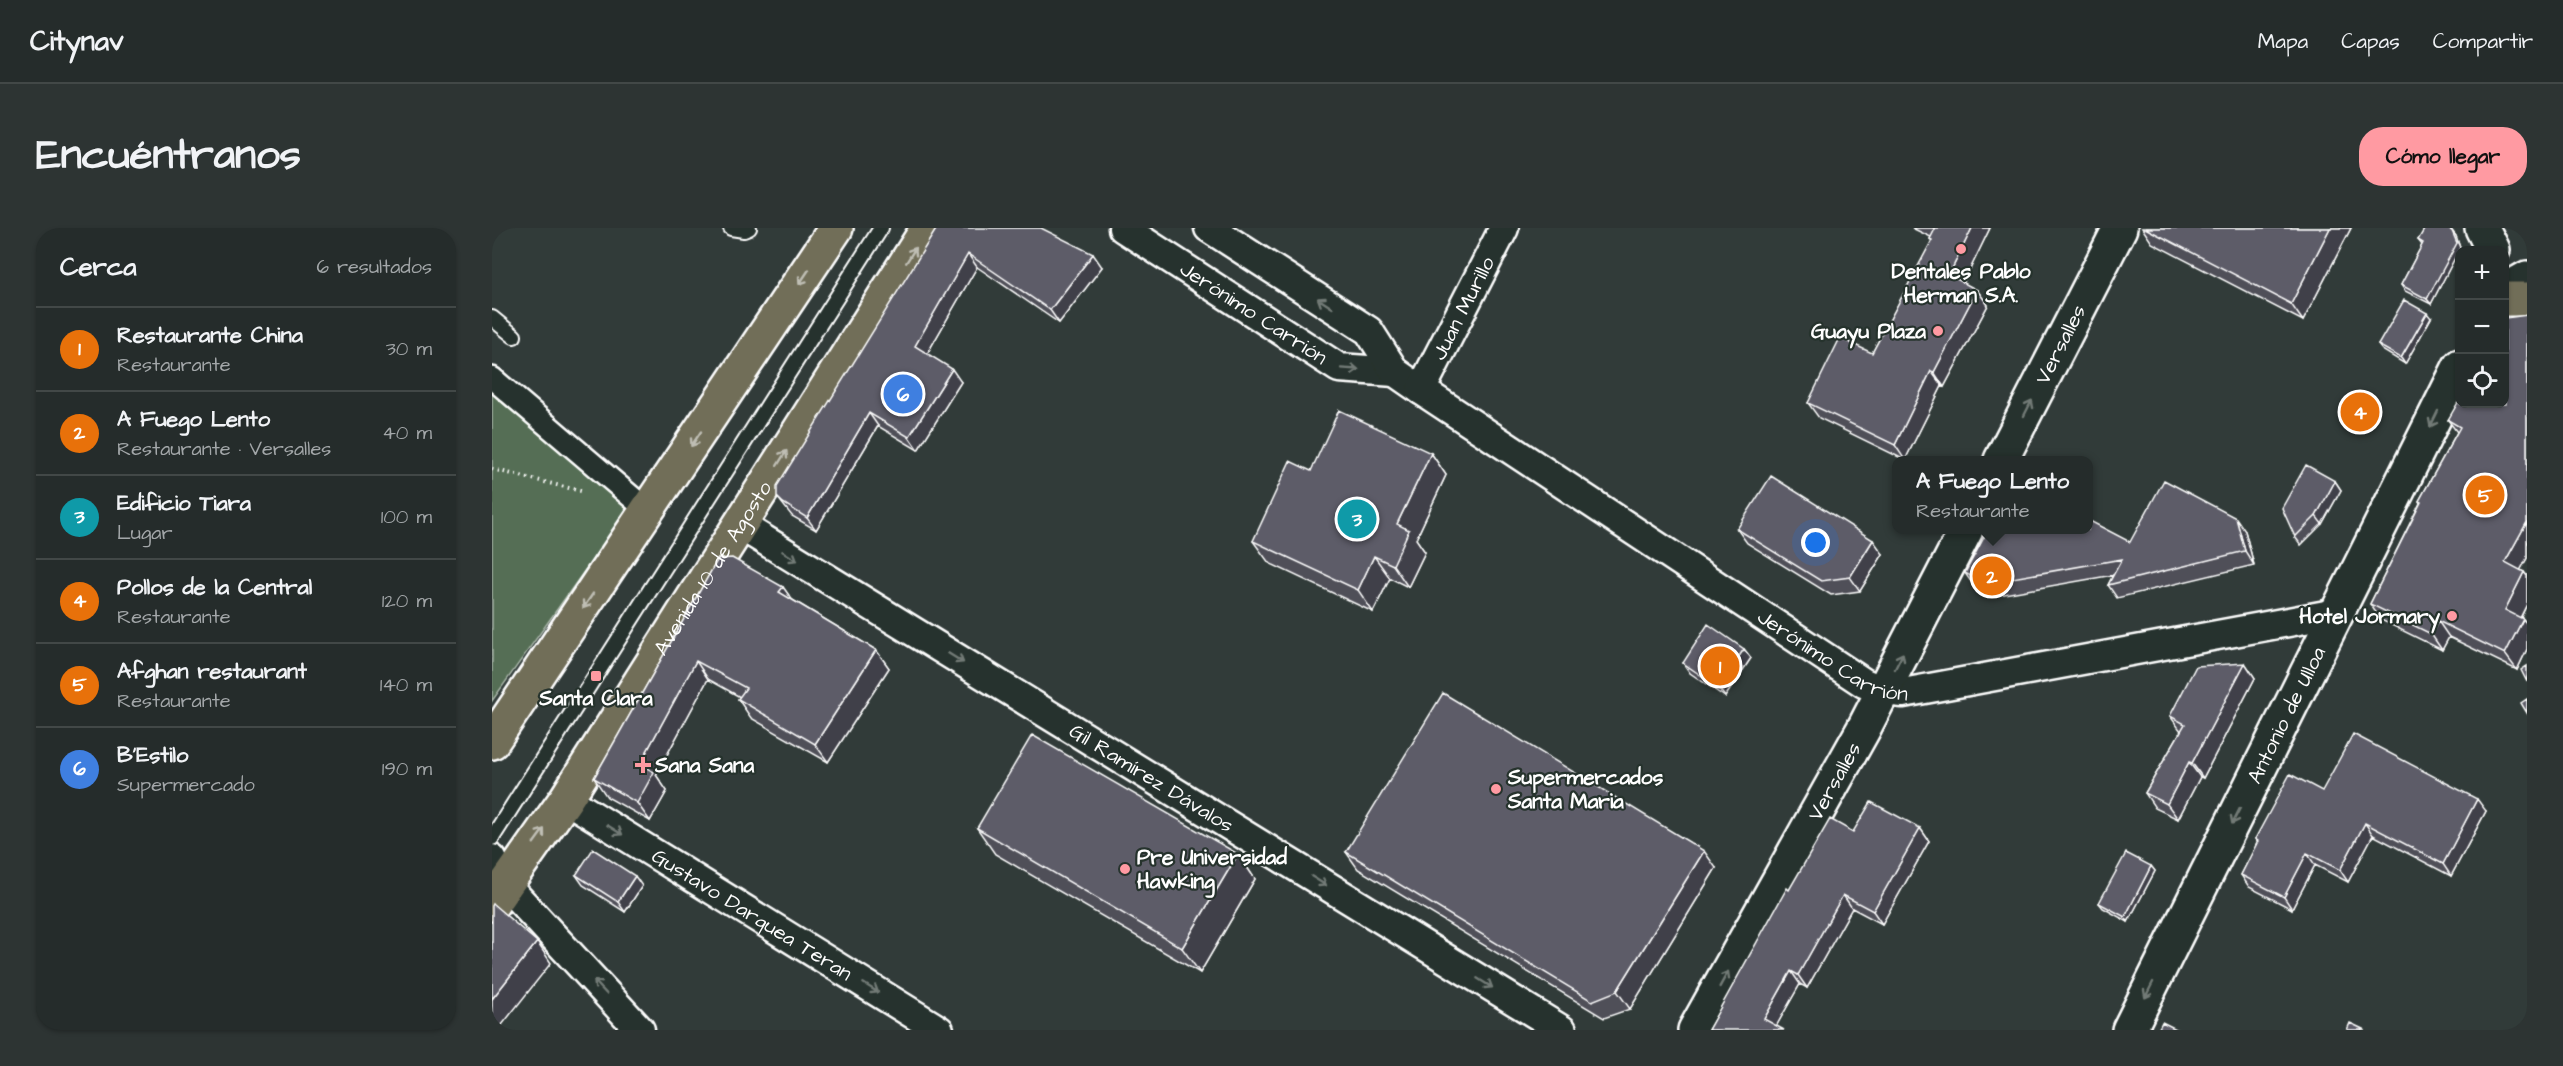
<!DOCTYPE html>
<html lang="es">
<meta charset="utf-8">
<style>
body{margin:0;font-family:"Architects Daughter",sans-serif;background:#2d3433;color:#f1f3f6}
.controls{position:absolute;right:18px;top:18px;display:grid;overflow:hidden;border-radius:12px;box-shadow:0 2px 4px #0004}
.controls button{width:54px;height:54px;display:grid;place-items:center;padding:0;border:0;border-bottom:2px solid #424847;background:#252c2b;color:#f1f3f6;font:30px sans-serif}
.you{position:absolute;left:1324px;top:315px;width:21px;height:21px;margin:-15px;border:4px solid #fff;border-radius:50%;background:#1a73e8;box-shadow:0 0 0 9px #1a73e833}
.badge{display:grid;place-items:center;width:39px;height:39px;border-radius:50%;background:#ff9aa2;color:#fff;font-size:20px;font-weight:700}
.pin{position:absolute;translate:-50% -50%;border:3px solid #fff;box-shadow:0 2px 6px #0006}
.popup{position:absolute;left:1400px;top:228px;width:201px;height:78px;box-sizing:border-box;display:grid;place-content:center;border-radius:12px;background:#252c2b;filter:drop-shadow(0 2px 4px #0005);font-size:20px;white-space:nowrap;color:#a3a7a9}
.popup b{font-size:22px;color:#f1f3f6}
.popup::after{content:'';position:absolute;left:50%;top:100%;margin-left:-12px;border:12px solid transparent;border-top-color:#252c2b}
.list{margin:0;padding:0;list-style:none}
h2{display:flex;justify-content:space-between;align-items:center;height:78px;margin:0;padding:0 24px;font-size:26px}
h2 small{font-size:20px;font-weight:400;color:#a3a7a9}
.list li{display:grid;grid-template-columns:39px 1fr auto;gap:18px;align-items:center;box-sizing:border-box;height:84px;padding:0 24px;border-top:2px solid #424847}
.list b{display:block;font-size:22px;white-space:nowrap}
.list p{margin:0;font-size:20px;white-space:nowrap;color:#a3a7a9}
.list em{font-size:20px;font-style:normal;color:#a3a7a9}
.icon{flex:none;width:33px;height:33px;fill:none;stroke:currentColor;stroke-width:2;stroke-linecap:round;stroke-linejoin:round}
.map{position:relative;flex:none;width:2035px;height:802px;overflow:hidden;border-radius:24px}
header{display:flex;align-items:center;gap:36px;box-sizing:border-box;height:84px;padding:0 30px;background:#252c2b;border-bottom:2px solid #424847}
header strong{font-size:28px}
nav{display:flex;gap:33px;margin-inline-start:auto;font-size:21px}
.intro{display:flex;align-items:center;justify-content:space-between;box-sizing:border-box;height:144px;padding:0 36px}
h1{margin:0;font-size:42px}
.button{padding:15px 27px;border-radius:24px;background:#ff9aa2;color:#111;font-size:21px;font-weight:700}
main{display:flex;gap:36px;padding:0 36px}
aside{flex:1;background:#252c2b;border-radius:24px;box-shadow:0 2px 4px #0004}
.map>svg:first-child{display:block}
.green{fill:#556e54;stroke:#aab6aa;stroke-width:1.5}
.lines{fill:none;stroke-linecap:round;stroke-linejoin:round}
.service-casing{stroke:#fff;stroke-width:18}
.pedestrian-casing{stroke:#fff;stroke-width:26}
.minor-casing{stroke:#fff;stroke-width:33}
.tertiary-casing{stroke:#fff;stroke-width:38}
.primary-casing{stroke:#fff;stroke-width:38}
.path{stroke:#fff;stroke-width:4;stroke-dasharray:1.5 4.5;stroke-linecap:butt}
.service{stroke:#26332d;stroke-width:14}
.pedestrian{stroke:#26332d;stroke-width:21}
.minor{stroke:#26332d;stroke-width:28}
.tertiary{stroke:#26332d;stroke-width:33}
.primary{stroke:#716e59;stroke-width:33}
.wall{fill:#504f59;stroke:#fff;stroke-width:1.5}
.shaded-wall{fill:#414049;stroke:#fff;stroke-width:1.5}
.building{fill:#5d5c68;stroke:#fff;stroke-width:1.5}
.oneway{stroke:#bfbeb4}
.oneway2{stroke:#727a76}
.poi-dot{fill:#ff9aa2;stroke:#26332d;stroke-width:2}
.labels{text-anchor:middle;stroke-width:4.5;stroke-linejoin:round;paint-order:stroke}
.poi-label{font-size:21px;font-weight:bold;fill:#fff;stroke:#26332d;text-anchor:start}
.street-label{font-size:21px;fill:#fff;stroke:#26332d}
</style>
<header>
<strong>Citynav</strong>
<nav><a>Mapa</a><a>Capas</a><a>Compartir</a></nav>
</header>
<div class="intro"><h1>Encuéntranos</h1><a class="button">Cómo llegar</a></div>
<main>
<aside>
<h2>Cerca<small>6 resultados</small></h2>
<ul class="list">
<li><span class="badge" style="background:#e8710a">1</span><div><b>Restaurante China</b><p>Restaurante</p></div><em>30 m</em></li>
<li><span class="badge" style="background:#e8710a">2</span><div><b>A Fuego Lento</b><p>Restaurante · Versalles</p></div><em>40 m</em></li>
<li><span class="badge" style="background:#0f9aa8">3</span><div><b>Edificio Tiara</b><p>Lugar</p></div><em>100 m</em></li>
<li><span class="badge" style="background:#e8710a">4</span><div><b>Pollos de la Central</b><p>Restaurante</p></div><em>120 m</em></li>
<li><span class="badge" style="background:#e8710a">5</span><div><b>Afghan restaurant</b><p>Restaurante</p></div><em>140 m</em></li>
<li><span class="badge" style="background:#3f7fe0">6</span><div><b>B'Estilo</b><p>Supermercado</p></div><em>190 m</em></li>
</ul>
</aside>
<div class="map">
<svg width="2035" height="802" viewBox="0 0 2035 802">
<rect width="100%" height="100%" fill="#313b39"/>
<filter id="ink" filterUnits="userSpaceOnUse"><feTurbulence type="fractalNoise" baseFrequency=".0167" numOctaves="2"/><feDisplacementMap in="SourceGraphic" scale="12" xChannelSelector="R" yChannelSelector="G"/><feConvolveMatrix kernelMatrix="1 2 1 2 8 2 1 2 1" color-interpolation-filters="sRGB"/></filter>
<g filter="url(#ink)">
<path class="green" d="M0 155 137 280 0 473Z"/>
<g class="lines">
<g class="service-casing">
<path id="service" d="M239 0 252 2 257 0
M0 90 22 108
M0 610 389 0"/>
</g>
<g class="pedestrian-casing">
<path id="pedestrian" d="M0 150 156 283"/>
</g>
<g class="minor-casing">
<g id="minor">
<path id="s1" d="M631 0 847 140 903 144"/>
<path id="s2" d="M717 0 877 103 903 144 929 162 1372 455 1391 463 1411 465 1845 385"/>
<path id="s3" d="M929 162 1012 0"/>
<path id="s4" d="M248 297 1070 802"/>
<path id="s5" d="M74 571 447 802"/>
<path d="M0 631 13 656 148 802"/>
</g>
</g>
<g class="tertiary-casing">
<g id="tertiary">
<path d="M1990 0 2001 22"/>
<path d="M2012 63 2035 50"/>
<path id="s6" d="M1509 232 1628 0"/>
<path id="s7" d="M1203 802 1371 502 1474 302"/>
<path id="s8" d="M1637 802 1968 138"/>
</g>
</g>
<g class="primary-casing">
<g id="primary">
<path d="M2012 71H2035"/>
<path d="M0 514 344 0"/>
<path id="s9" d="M0 676 74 571 436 0"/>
</g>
</g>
<path class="path" d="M0 241 89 263"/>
<use href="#service" class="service"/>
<use href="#pedestrian" class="pedestrian"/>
<use href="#minor" class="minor"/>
<use href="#tertiary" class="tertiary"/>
<use href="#primary" class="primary"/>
</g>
<path class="wall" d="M445 0 610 39 567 95 485 39 435 126 469 154 426 222 386 198 324 302 300 288 285 269Z
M1420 0H1498L1471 55 1485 62 1496 77 1452 159 1450 158 1413 232 1327 190 1316 175 1380 125 1440 13 1438 11 1439 9Z
M1650 0H1859L1811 93 1660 15Z
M1960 3 1964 8 1968 20 1939 76 1913 63 1909 57 1930 17 1926 12Z
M2035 87V330L2028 342 2032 344 2035 348V376L2029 389 2031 391 2035 396V421L2025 442 1957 409 1950 422 1889 392 1878 376 1928 275 1927 273 1965 204 1956 192Z
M1939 90 1913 136 1890 122 1886 117Z
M939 225 954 247 924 311 933 324 916 359 898 350 881 384 777 335 761 313 819 243Z
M1843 253 1849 262 1830 296 1809 317 1803 309Z
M1245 301 1391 326 1368 363 1339 367 1255 315Z
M1753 303 1762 337 1625 370 1616 357 1621 347 1501 368 1482 358 1473 345 1638 314Z
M226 331 291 359 299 371 384 422 397 440 336 534 259 490 246 471 248 469 216 451 164 547 175 563 158 593 115 569 102 550Z
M1252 421 1259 430 1233 469 1198 445 1191 435Z
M1753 435 1763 450 1711 550 1708 549 1686 591 1663 580 1653 565 1689 503 1678 488Z
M1830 563 1994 583 1959 648 1881 607 1856 654 1823 637 1800 681 1757 659 1749 647 1766 615 1763 611Z
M485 600 746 626 763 651 708 745 503 626Z
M1428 600 1437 613 1390 696 1360 680 1315 760 1308 756 1284 798 1216 802 1297 662 1361 604Z
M854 624 1224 640 1138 781 1112 790 866 641Z
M1659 638 1663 643 1636 694 1611 680 1607 675Z
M84 647 150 658 133 684 91 657Z"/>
<path class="shaded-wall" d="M1480 0H1498L1468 62 1457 47Z
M1838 0H1859L1811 93 1799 76Z
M1960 3 1964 8 1968 20 1939 76 1935 71Z
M476 26 485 39 432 131 423 118Z
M601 26 610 39 567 95 558 82Z
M1485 62 1496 77 1452 159 1442 144Z
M1935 85 1939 90 1913 136 1909 130Z
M460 141 469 154 426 222 417 209Z
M1439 143 1450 158 1413 232 1403 217Z
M377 185 386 198 324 302 315 290Z
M939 225 954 247 924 311 933 324 916 359 901 337 905 296Z
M1843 253 1849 262 1830 296 1824 288Z
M1744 290 1753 303 1762 337 1753 323Z
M2035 294V330L2024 350 2013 334Z
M1381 312 1391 326 1368 363 1358 349Z
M882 328 898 350 881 384 866 362Z
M2032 344 2035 348V376L2024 398 2013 382Z
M291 359 304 377 287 364Z
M2031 391 2035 396V421L2025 442 2013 426Z
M1946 393 1957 409 1950 422 1939 406Z
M1252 421 1259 430 1233 469 1226 459Z
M384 422 397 440 336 534 323 516Z
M204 433 216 451 164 547 175 563 158 593 145 575 148 536Z
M1753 435 1763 450 1711 550 1700 535Z
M1697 534 1708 549 1686 591 1675 576Z
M1985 571 1994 583 1959 648 1951 636Z
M1873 595 1881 607 1856 654 1848 642Z
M1428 600 1437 613 1390 696 1381 683Z
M1212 623 1224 640 1138 781 1125 763Z
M1815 625 1823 637 1800 681 1792 669Z
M746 626 763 651 708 745 690 720Z
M1659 638 1663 643 1636 694 1633 689Z
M143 648 150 658 133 684 126 674Z
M1351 667 1360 680 1315 760 1306 747Z
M45 714 59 735 6 802H0V771Z
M1299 743 1308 756 1282 802 1272 791Z"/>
<path class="building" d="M445 0H549L601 26 558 82 476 26 423 118 460 141 417 209 377 185 315 290 291 275 285 269V258Z
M1441 0H1480L1457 47 1485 62 1442 144 1439 143 1403 217 1316 175 1348 110 1380 125 1440 12 1438 11 1443 1Z
M1653 0H1838L1799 76Z
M1933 0H1954L1960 3 1965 15 1935 71 1909 57 1931 15 1926 12Z
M1912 72 1935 85 1909 130 1886 117Z
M2035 87V294L2013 334 2032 344 2013 382 2031 391 2013 426 1946 393 1939 406 1878 376 1929 274 1927 273 1968 199 1956 192 1968 171V176H2013V90Z
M847 182 939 225 905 296 917 302 901 337 882 328 866 362 761 313 798 233 819 243Z
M1814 237 1843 253 1824 288 1803 309 1790 280Z
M1279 248 1381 312 1358 349 1329 353 1245 301Z
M1672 252 1744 290 1753 323 1616 357 1630 331 1492 355 1473 345 1496 302H1596V292L1638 314Z
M240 330 291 359 287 364 384 422 323 516 246 471 254 460 204 433 148 536 162 544 145 575 102 550 226 331Z
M1216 396 1252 421 1226 459 1191 435Z
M1753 435 1700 535 1697 534 1675 576 1653 565 1693 496 1678 488 1704 438Z
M2035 438V454L2029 442Z
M951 465 1212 623 1125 763 1100 773 854 624Z
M2035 471V485L2029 475Z
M1861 506 1985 571 1951 636 1873 595 1848 642 1815 625 1792 669 1749 647 1766 613 1763 611 1798 546 1830 563Z
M540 507 746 626 690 720 485 600Z
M1379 574 1428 600 1381 683 1351 667 1306 747 1299 743 1272 791 1292 802H1216L1295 660 1297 662 1338 591 1361 604Z
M101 621 143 648 126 674 84 647Z
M1634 625 1659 638 1633 689 1607 675Z
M1 676 45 714 0 771V678Z
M1670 794 1686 802H1666Z
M1858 795 1873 802H1855Z"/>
<defs><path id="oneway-shaft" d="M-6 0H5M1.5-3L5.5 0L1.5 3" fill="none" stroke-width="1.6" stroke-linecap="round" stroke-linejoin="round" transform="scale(1.5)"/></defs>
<g class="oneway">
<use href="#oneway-shaft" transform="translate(419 27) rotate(-58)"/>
<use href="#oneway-shaft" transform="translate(312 49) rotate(124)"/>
<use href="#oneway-shaft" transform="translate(204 211) rotate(124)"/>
<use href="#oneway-shaft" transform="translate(290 230) rotate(-58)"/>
<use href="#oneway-shaft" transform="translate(96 373) rotate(124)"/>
<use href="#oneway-shaft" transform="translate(47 608) rotate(-54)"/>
</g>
<g class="oneway2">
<use href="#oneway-shaft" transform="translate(833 75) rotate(-147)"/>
<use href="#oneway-shaft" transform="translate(858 141) rotate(4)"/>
<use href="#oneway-shaft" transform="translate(1536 180) rotate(-63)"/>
<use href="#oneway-shaft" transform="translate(1942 191) rotate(116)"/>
<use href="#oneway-shaft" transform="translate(298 328) rotate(32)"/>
<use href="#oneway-shaft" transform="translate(464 430) rotate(32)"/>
<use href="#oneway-shaft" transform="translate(1407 433) rotate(-63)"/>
<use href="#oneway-shaft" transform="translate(1744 588) rotate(117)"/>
<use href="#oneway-shaft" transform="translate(123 602) rotate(32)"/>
<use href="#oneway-shaft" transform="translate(827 653) rotate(32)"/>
<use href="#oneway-shaft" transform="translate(1232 751) rotate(-61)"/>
<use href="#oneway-shaft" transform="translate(993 755) rotate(32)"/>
<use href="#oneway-shaft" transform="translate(108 759) rotate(-133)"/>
<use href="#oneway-shaft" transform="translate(379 760) rotate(32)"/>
<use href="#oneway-shaft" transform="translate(1657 762) rotate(117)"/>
</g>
</g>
<g class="poi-dot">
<circle cx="1469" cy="21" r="6"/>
<circle cx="1446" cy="103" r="6"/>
<circle cx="1960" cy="388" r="6"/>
<rect x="98" y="442" width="12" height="12" rx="3"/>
<path d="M148 528h6v6h6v6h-6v6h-6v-6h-6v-6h6z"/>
<circle cx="1004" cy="561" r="6"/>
<circle cx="633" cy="641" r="6"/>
</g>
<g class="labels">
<g class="poi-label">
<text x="1469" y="50" text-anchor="middle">Dentales Pablo<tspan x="1469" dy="24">Herman S.A.</tspan></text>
<text x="1434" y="110" text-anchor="end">Guayu Plaza</text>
<text x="1948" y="395" text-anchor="end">Hotel Jormary</text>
<text x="104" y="477" text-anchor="middle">Santa Clara</text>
<text x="163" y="544">Sana Sana</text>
<text x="1016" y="556">Supermercados<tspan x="1016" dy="24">Santa Maria</tspan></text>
<text x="645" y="636">Pre Universidad<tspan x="645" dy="24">Hawking</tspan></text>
</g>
<g class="street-label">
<text dy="7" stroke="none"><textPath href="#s3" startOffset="92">Juan Murillo</textPath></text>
<text dy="7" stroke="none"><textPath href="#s1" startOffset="156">Jerónimo Carrión</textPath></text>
<text dy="7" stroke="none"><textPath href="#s6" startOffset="130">Versalles</textPath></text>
<text dy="7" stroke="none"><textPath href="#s9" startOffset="402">Avenida 10 de Agosto</textPath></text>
<text dy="7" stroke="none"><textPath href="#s2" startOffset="762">Jerónimo Carrión</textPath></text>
<text dy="7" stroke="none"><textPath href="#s8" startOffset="352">Antonio de Ulloa</textPath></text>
<text dy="7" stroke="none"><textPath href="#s4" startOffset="483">Gil Ramírez Dávalos</textPath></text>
<text dy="7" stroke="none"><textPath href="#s7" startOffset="285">Versalles</textPath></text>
<text dy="7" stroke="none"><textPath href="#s5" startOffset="219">Gustavo Darquea Teran</textPath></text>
</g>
</g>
</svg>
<div class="controls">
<button>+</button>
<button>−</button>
<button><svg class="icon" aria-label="locate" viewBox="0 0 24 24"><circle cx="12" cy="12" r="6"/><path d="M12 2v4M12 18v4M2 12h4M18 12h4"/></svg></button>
</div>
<div class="you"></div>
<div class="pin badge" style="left:1228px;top:438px;background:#e8710a">1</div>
<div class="pin badge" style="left:1500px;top:348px;background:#e8710a">2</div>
<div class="popup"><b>A Fuego Lento</b>Restaurante</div>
<div class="pin badge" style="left:865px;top:291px;background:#0f9aa8">3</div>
<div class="pin badge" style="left:1868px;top:184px;background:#e8710a">4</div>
<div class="pin badge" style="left:1993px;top:267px;background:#e8710a">5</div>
<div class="pin badge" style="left:411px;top:166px;background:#3f7fe0">6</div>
</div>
</main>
